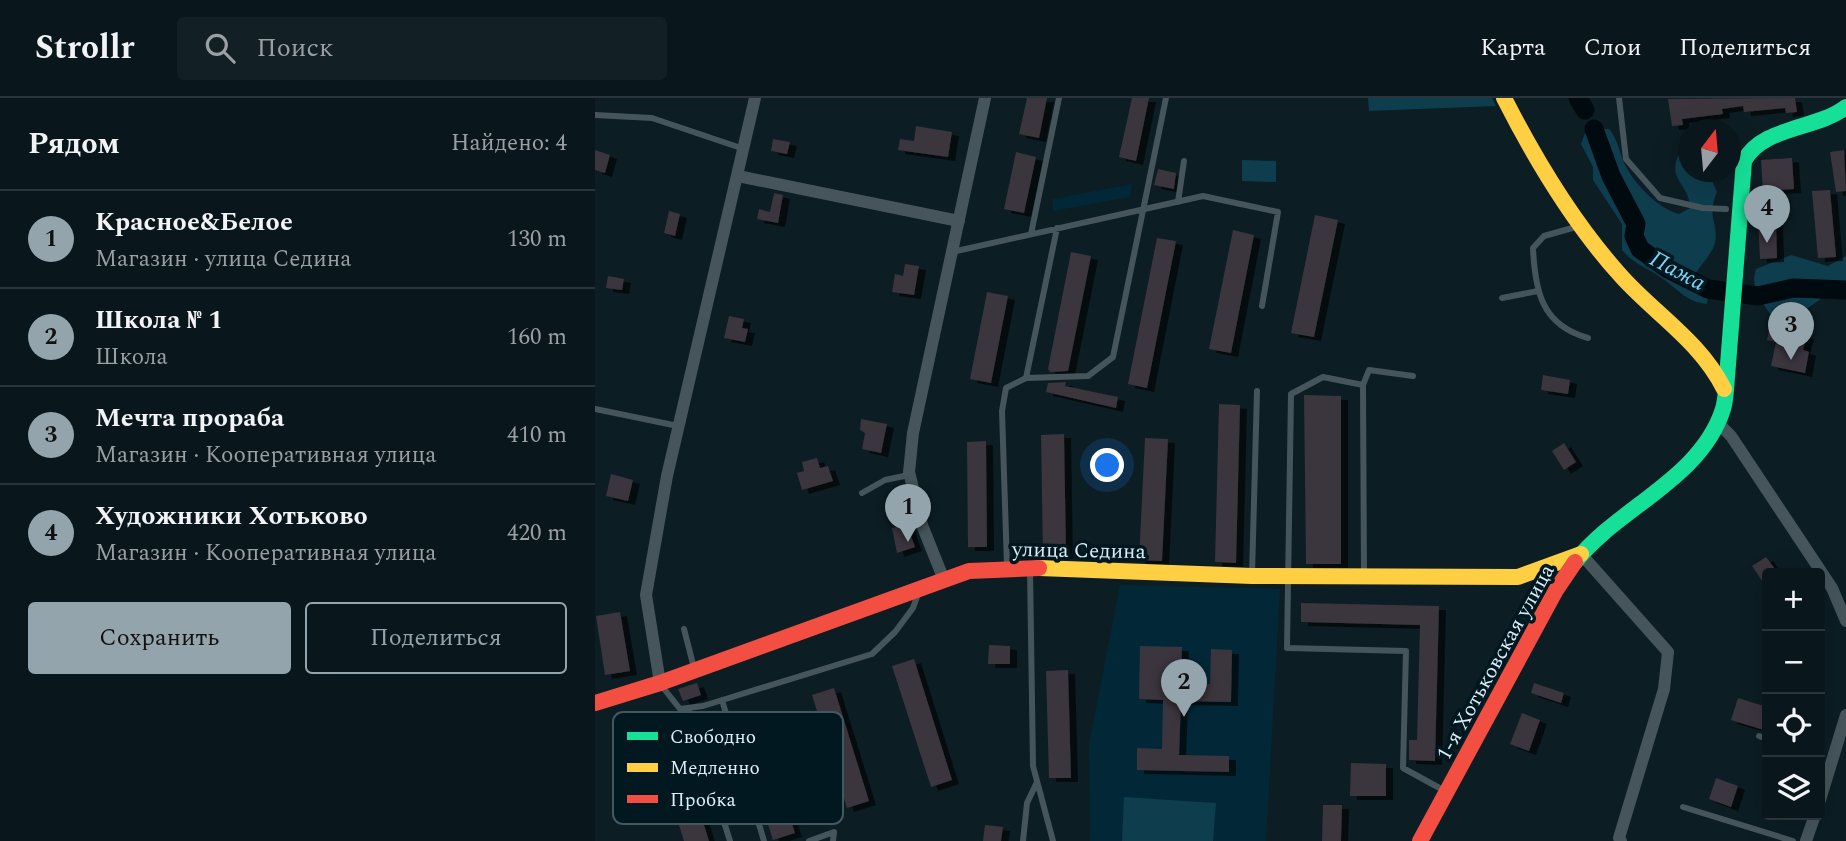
<!DOCTYPE html>
<html lang="ru">
<meta charset="utf-8">
<style>
body{margin:0;font-family:Spectral,serif;background:#121f24;color:#f1f3f6}
.controls{position:absolute;right:21px;bottom:21px;display:grid;overflow:hidden;border-radius:7px;box-shadow:0 7px 28px #0002}
.controls button{width:63px;height:63px;display:grid;place-items:center;padding:0;border:0;border-bottom:2px solid #29353a;background:#09161b;color:#f1f3f6;font:35px sans-serif}
.compass{position:absolute;left:1083px;top:21px;width:63px;height:63px;border-radius:50%;background:#09161b;box-shadow:0 7px 28px #0002;rotate:16deg}
.you{position:absolute;left:513px;top:368px;width:24px;height:24px;margin:-18px;border:5px solid #fff;border-radius:50%;background:#1a73e8;box-shadow:0 0 0 10px #1a73e833}
.badge{display:grid;place-items:center;width:46px;height:46px;border-radius:50%;background:#93a4ac;color:#111;font-size:23px;font-weight:700}
.pin{position:absolute;translate:-50% -58px;filter:drop-shadow(0 2px 4px #0008)}
.pin::after{content:'';position:absolute;top:37px;width:24px;height:21px;background:inherit;clip-path:polygon(0 0,100% 0,50% 100%)}
.list{margin:0;padding:0;list-style:none}
h2{display:flex;justify-content:space-between;align-items:center;height:91px;margin:0;padding:0 28px;font-size:30px}
h2 small{font-size:23px;font-weight:400;color:#999fa3}
.list li{display:grid;grid-template-columns:46px 1fr auto;gap:21px;align-items:center;box-sizing:border-box;height:98px;padding:0 28px;border-top:2px solid #29353a}
.list b{display:block;font-size:26px;white-space:nowrap}
.list p{margin:0;font-size:23px;white-space:nowrap;color:#999fa3}
.list em{font-size:23px;font-style:normal;color:#999fa3}
.actions{display:flex;gap:14px;padding:21px 28px}
.actions a{flex:1;padding:16px 0;border:2px solid #93a4ac;border-radius:7px;text-align:center;font-size:24px;color:#93a4ac}
.actions .main{background:#93a4ac;color:#111}
.icon{flex:none;width:38px;height:38px;fill:none;stroke:currentColor;stroke-width:2;stroke-linecap:round;stroke-linejoin:round}
.map{position:relative;flex:none;width:1251px;height:743px;overflow:hidden}
header{display:flex;align-items:center;gap:42px;box-sizing:border-box;height:98px;padding:0 35px;background:#09161b;border-bottom:2px solid #29353a}
header strong{font-size:33px}
nav{display:flex;gap:38px;margin-inline-start:auto;font-size:24px}
.search{width:490px;height:63px;background:#121f24;display:flex;align-items:center;gap:18px;box-sizing:border-box;padding:0 24px;border-radius:7px;color:#999fa3;font-size:26px}
main{display:flex}
aside{flex:1;background:#09161b}
.map>svg:first-child{display:block}
.built{fill:#022837}
.green{fill:#0e3d4e}
.lines{fill:none;stroke-linecap:round;stroke-linejoin:round}
.river{stroke:#010a0f;stroke-width:19}
.building{fill:#3b343e;filter:url(#shadow)}
.lane{stroke:#46555b;stroke-width:6}
.street{stroke:#46555b;stroke-width:12}
.fast{stroke:#16e098;stroke-width:16}
.slow{stroke:#ffcf43;stroke-width:16}
.jam{stroke:#f24e42;stroke-width:16}
.labels{text-anchor:middle;stroke-width:7;stroke-linejoin:round;paint-order:stroke}
.street-label{font-size:21px;fill:#dbedf6;stroke:#011821}
.water-label{font-size:23px;font-style:italic;fill:#81d2f5;stroke:#011821}
.key{fill:#011821;stroke:#425861;stroke-width:2}
.key-label{font-size:19px;fill:#dbedf6}
</style>
<header>
<strong>Strollr</strong>
<div class="search"><svg class="icon" aria-label="search" viewBox="0 0 24 24"><circle cx="10" cy="10" r="6"/><path d="M15 15l6 6"/></svg>Поиск</div>
<nav><a>Карта</a><a>Слои</a><a>Поделиться</a></nav>
</header>
<main>
<aside>
<h2>Рядом<small>Найдено: 4</small></h2>
<ul class="list">
<li><span class="badge">1</span><div><b>Красное&amp;Белое</b><p>Магазин · улица Седина</p></div><em>130 m</em></li>
<li><span class="badge">2</span><div><b>Школа № 1</b><p>Школа</p></div><em>160 m</em></li>
<li><span class="badge">3</span><div><b>Мечта прораба</b><p>Магазин · Кооперативная улица</p></div><em>410 m</em></li>
<li><span class="badge">4</span><div><b>Художники Хотьково</b><p>Магазин · Кооперативная улица</p></div><em>420 m</em></li>
</ul>
<div class="actions"><a class="main">Сохранить</a><a>Поделиться</a></div>
</aside>
<div class="map">
<svg width="1251" height="743" viewBox="0 0 1251 743">
<defs>
<filter id="shadow"><feDropShadow dx="7" dy="4" stdDeviation="0" flood-color="#0009"/></filter>
</defs>
<rect width="100%" height="100%" fill="#0c1d24"/>
<path class="built" d="M537 86 535 99 458 113V101Z
M525 487 685 491 671 743H495L494 646Z"/>
<path class="green" d="M773 0H897L901 8 774 13Z
M1002 31H1014C1024 43 1024 55 1030 67 1040 87 1063 110 1084 116L1095 110C1095 85 1069 82 1086 52L1093 54 1094 74H1113L1122 94C1111 119 1124 126 1120 145 1117 156 1107 165 1101 175L1113 198 1112 206C1091 204 1084 192 1068 181 1052 169 1041 168 1027 152V126L998 82V69L986 46 990 35Z
M647 62 681 63V84L647 83Z
M1196 157 1233 168 1251 158V199L1230 198 1200 219 1175 216C1165 200 1155 190 1161 171Z
M529 699 621 705 618 743H527Z"/>
<g class="lines">
<path class="river" d="M983 0 990 12
M999 31 1016 78 1041 126 1039 138 1045 151 1073 171 1113 191 1163 198 1198 190 1251 192"/>
</g>
<path class="building" d="M432 0H452L444 40 424 36Z
M537 0H554L541 63 524 59Z
M1200 0 1202 14 1191 15 1190 10 1149 14 1148 8 1127 11 1128 16 1087 21 1088 27 1077 28 1073 1Z
M321 28 357 34 353 59 303 52 305 41 319 43Z
M178 41 195 44 192 56 176 53Z
M0 52 15 57 10 75 0 72Z
M1249 52 1251 93 1241 94 1235 54Z
M421 54 441 59 429 115 409 111Z
M1197 60 1199 91 1168 93 1166 62Z
M563 71 581 75 579 91 559 87Z
M1235 92 1241 159 1223 160 1217 93Z
M179 95 188 97 183 125 162 121 164 111 175 114Z
M74 113 85 116 80 138 69 135Z
M720 117 743 122 719 239 696 235Z
M1181 120 1182 160 1165 161 1163 121Z
M638 132 659 137 636 255 614 251Z
M562 140 581 143 552 290 533 286Z
M476 154 496 158 473 273 455 274 453 271Z
M310 166 324 168 319 197 297 194 300 176 308 178Z
M13 178 29 181 27 192 11 190Z
M392 194 413 198 396 285 375 281Z
M134 218 149 221 147 230 153 231 150 244 129 240Z
M1176 222 1208 229 1206 236 1212 237 1208 252 1214 254 1210 275 1176 268 1181 244 1172 242Z
M948 277 975 282 973 296 946 292Z
M471 284 470 288 523 299 521 310 451 294 453 285Z
M709 297 746 298V466H711Z
M624 306 645 307 641 465 620 464Z
M266 321 292 326 286 355 267 351 270 335 265 332Z
M469 336 471 457 448 458 446 337Z
M550 340 573 341 567 463 544 462Z
M391 343 392 449H373L372 344Z
M969 345 981 364 969 372 957 353Z
M222 360 225 370 233 368 238 383 207 392 202 375 209 373 207 364Z
M16 376 38 382 33 403 11 398Z
M312 427 320 449 302 455 297 430Z
M1171 459 1183 475H1172V490L1157 468Z
M706 505 844 508 840 663 814 662V642H822L825 527 706 524Z
M25 514 35 573 10 577 1 518Z
M394 547 415 548V566H393Z
M545 548 587 549 586 585 615 586 616 551 637 552 636 604 586 603 584 657 634 658V674L542 672V650L567 651 568 602 544 601Z
M319 561 357 682 336 689 297 568Z
M473 572 476 680H454L451 573Z
M102 585 106 597 88 603 83 591Z
M939 585 969 595 966 605 936 595Z
M239 590 274 703 252 710 217 597Z
M1143 600 1172 609V633L1136 622Z
M161 615 200 735 178 742 139 622Z
M927 615 945 622 934 653 915 646Z
M82 641 114 743H89L59 648Z
M756 665 791 666V698H755Z
M1121 680 1143 688 1136 709 1114 701Z
M728 707H747L746 743H727Z
M390 727 408 729 406 743H388Z"/>
<g class="lines">
<path class="lane" d="M1024 0 1031 61 1065 100 1108 110 1131 111
M0 17 57 20 149 51
M583 104 589 63
M981 129 949 138 938 150C940 194 947 227 993 240
M462 130 431 280 493 278 518 259 571 0
M436 136 464 0
M357 154 608 98 683 114 667 208
M907 200 943 193
M768 287 728 279 696 296 692 550 811 553 808 670 850 693
M0 311 83 328
M267 395 290 382 314 377
M302 425 325 417
M412 469 407 313 411 290 431 280
M435 472 438 668 458 743
M657 477 662 293
M769 477 768 287 774 272 818 278
M89 531 99 570
M66 587 85 611 108 608 277 556 300 534 318 510 323 496
M127 602 169 743
M93 610 135 743
M1164 638 1172 641
M1088 709 1198 743
M214 743 239 734 238 743
M428 743 432 705 442 684"/>
<path class="street" d="M143 78 364 123
M1123 325 1136 338 1237 490 1251 523
M986 456 1073 554 1069 591 1024 740 1026 743
M349 482 327 427 314 374 318 335 390 0
M65 585 51 497 72 378 160 0
M1225 702 1251 617
M1211 743 1220 717"/>
<path class="fast" d="M980 464C1022 410 1106 381 1128 311 1131 301 1131 290 1132 279L1149 63C1168 28 1221 32 1251 9"/>
<path class="slow" d="M909 0C941 63 978 125 1026 178 1060 216 1105 243 1129 291
M444 470 657 478 923 479 986 456"/>
<path class="jam" d="M0 605 65 585 374 473 444 470
M825 743 961 492 980 464"/>
</g>
<g class="labels">
<g class="street-label">
<text transform="translate(484 452) rotate(1)" y="7">улица Седина</text>
<text transform="translate(900 564) rotate(-61)" y="7">1-я Хотьковская улица</text>
</g>
<g class="water-label">
<text transform="translate(1083 172) rotate(28)" y="8">Пажа</text>
</g>
</g>
<rect x="18" y="614" width="230" height="112" rx="10" class="key"/>
<rect x="32" y="634" width="31" height="8" fill="#16e098"/>
<rect x="32" y="665" width="31" height="9" fill="#ffcf43"/>
<rect x="32" y="697" width="31" height="8" fill="#f24e42"/>
<g class="key-label">
<text x="75" y="645">Свободно</text>
<text x="75" y="676">Медленно</text>
<text x="75" y="708">Пробка</text>
</g>
</svg>
<div class="controls">
<button>+</button>
<button>−</button>
<button><svg class="icon" aria-label="locate" viewBox="0 0 24 24"><circle cx="12" cy="12" r="6"/><path d="M12 2v4M12 18v4M2 12h4M18 12h4"/></svg></button>
<button><svg class="icon" aria-label="layers" viewBox="0 0 24 24"><path d="M12 4l9 5-9 5-9-5zM3 14l9 5 9-5"/></svg></button>
</div>
<svg class="compass" viewBox="-18 -18 36 36"><path d="M0-13l5 13h-10z" fill="#e53935"/><path d="M0 13l5-13h-10z" fill="#999fa3"/></svg>
<div class="you"></div>
<div class="pin badge" style="left:313px;top:444px">1</div>
<div class="pin badge" style="left:589px;top:619px">2</div>
<div class="pin badge" style="left:1196px;top:262px">3</div>
<div class="pin badge" style="left:1172px;top:145px">4</div>
</div>
</main>
